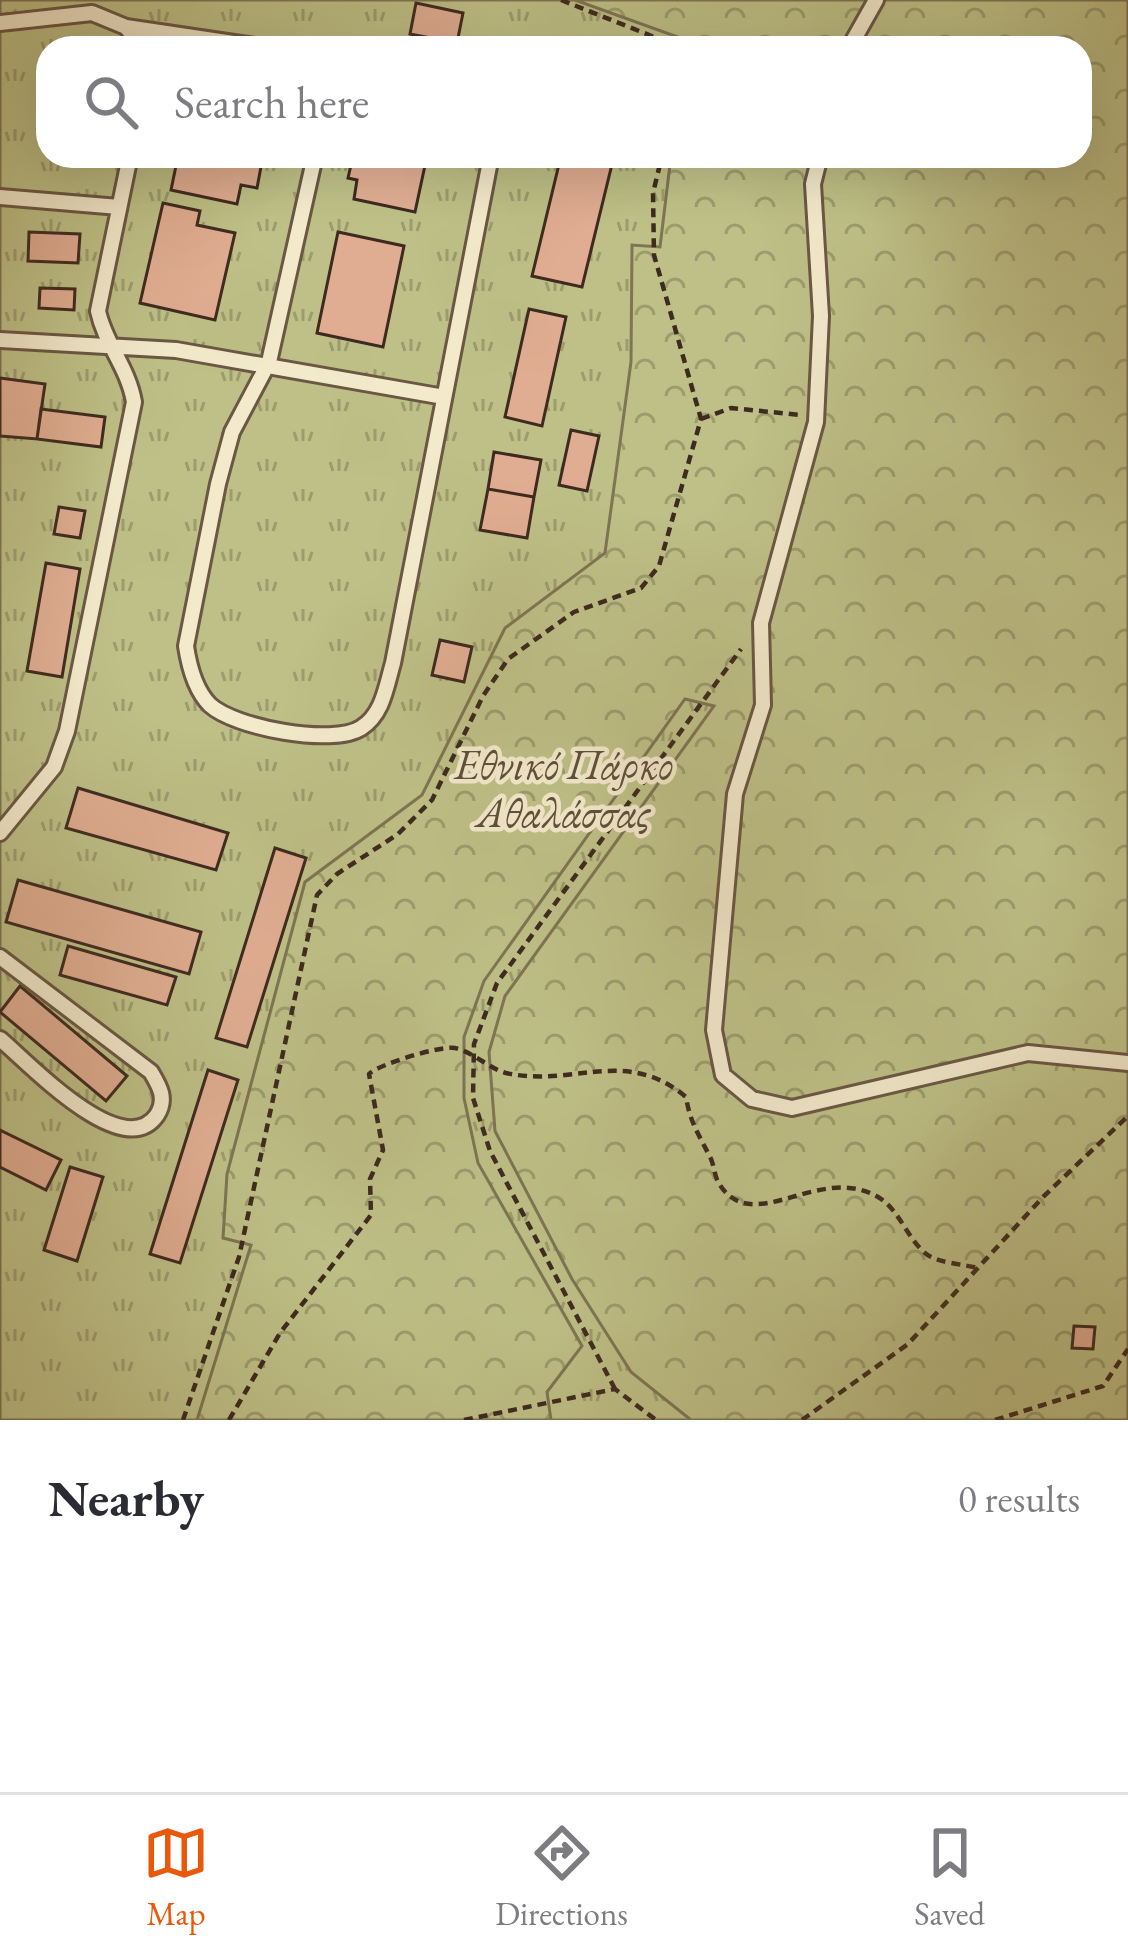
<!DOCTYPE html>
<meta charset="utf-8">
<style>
body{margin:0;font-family:"EB Garamond",serif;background:#f2f2f3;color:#2b2b33}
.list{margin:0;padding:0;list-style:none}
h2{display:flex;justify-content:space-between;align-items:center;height:156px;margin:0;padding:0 48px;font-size:51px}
h2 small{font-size:39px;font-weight:400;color:#7c7c81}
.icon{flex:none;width:66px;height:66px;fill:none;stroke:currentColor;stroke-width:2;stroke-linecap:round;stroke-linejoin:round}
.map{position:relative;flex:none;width:1128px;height:1420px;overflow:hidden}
.search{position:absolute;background:#fff;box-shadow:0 12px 48px #0002;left:36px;right:36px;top:36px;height:132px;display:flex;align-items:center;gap:30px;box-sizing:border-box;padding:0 42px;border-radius:36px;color:#7c7c81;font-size:45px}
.sheet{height:372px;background:#fff}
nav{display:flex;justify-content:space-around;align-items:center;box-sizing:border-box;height:168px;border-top:3px solid #e1e1e2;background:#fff;font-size:33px;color:#7c7c81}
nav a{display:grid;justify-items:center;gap:6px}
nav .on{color:#ea580c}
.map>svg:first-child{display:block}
.grass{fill:url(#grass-tufts);stroke:#7e7554;stroke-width:3;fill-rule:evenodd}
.forest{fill:url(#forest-crowns);stroke:#7e7554;stroke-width:3}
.building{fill:#e0ad92;stroke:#3e2a20;stroke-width:3}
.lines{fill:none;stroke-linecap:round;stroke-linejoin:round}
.service-casing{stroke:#6a5744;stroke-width:20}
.path{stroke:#3e2a20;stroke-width:4.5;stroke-dasharray:9 6;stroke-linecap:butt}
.service{stroke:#f3eacc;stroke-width:14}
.labels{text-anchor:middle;stroke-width:9;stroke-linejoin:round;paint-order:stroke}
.park-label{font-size:42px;font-style:italic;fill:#5e503a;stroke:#f3eacc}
</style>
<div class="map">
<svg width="1128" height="1420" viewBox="0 0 1128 1420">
<defs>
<pattern id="grass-tufts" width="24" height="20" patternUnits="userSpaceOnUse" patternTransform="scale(3)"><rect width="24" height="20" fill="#bec087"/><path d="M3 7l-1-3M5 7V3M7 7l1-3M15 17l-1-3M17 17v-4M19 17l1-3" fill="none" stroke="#9c9c6e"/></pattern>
<pattern id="forest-crowns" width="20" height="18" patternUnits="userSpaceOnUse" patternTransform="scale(3)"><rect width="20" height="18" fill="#bec087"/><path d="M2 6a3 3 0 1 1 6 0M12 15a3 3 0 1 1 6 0" fill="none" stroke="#9c9c6e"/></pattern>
</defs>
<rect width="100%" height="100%" fill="#ecdeb0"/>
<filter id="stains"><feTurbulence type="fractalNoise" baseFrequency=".00167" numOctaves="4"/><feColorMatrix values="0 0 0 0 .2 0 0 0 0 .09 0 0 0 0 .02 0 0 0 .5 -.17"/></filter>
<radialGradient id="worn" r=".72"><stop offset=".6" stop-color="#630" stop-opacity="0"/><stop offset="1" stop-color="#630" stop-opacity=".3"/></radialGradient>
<path class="grass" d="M0 0H1128V1420H0ZM48 48H1080V156H48Z"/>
<path class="forest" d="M575 0H1128V1420H691L631 1372 572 1279 495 1131 489 1052 505 996 714 706 685 699 484 981 464 1037V1098L478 1163 582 1346 547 1392 551 1420H197L251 1245 223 1238 227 1174 305 882 422 795 505 628 605 553 631 362 632 245 660 247 671 156H1080V48H689L686 40Z"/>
<path class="building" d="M416 3 463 13 457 43 410 34Z
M178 156H263L257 188 241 185 237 204 171 190Z
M353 156H427L415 212 354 199 357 180 348 178Z
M561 156H614L582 287 532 276Z
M163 203 200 211 197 225 235 233 215 320 140 303Z
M29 232 80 234 78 263 28 261Z
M338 232 404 246 383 347 317 333Z
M40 288 75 289 74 310 39 308Z
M529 309 566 317 542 426 505 417Z
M0 378 45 384 37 439 0 436Z
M41 409 105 417 101 447 37 439Z
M571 430 599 436 587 491 559 485Z
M494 452 541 460 534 497 488 489Z
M488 489 534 497 527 538 480 530Z
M59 507 85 511 80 538 54 534Z
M46 563 80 569 62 677 27 671Z
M440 640 472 647 464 682 432 675Z
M78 788 228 833 216 870 66 828Z
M275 848 306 858 247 1047 216 1038Z
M18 880 201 932 189 974 6 922Z
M68 946 176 977 167 1005 60 975Z
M20 986 127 1076 106 1101 0 1012Z
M208 1070 238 1080 180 1263 150 1254Z
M0 1130 61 1160 46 1190 0 1167Z
M70 1167 103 1177 77 1261 44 1250Z
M1074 1326 1095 1327 1093 1349 1072 1348Z"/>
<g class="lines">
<g class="service-casing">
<path id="service" d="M0 23 92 13 126 27 268 48
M126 27 143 48
M849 48 876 0
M315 156 269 362 232 432 218 484 186 646C189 666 195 690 210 705 235 728 333 746 361 728 383 714 386 687 393 663L491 156
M820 156 813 184 821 316 816 422 761 623 763 705 735 794 714 1030 723 1075 752 1099 792 1108 1028 1053 1128 1063
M0 197 119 207
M0 340 176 350 444 397
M0 833 54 767 67 731 134 402C128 367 105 344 98 311L130 156
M0 957 151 1072C160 1087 167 1099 157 1115 123 1164 30 1064 0 1039"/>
</g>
<path class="path" d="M561 0 682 48
M701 419 731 408 800 415
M615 1389 490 1151 473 1098 474 1044 497 983 741 649
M183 1420 239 1257 317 895 337 874 398 834 432 800 483 696 508 659 574 612 641 588 659 566 701 419 654 255 653 193 662 156
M229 1420 280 1333 371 1215 370 1179 383 1150 369 1074C377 1065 441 1045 455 1048 473 1052 488 1068 506 1073 574 1088 625 1046 686 1097 690 1122 698 1133 709 1155 714 1163 714 1174 718 1182 752 1240 818 1162 878 1197 899 1209 907 1238 925 1253 936 1263 963 1264 978 1268
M464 1420 615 1389 656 1420
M802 1420 908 1344 1044 1196 1128 1116
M995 1420 1103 1386 1128 1349"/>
<use href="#service" class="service"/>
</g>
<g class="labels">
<g class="park-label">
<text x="564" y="779">Εθνικό Πάρκο<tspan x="564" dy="48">Αθαλάσσας</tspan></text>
</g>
</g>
<rect width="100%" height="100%" filter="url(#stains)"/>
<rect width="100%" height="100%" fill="url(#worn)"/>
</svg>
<div class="search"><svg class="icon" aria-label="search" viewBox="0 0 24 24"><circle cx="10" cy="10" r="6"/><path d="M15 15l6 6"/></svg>Search here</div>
</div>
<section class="sheet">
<h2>Nearby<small>0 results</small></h2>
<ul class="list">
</ul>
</section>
<nav>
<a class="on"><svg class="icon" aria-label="map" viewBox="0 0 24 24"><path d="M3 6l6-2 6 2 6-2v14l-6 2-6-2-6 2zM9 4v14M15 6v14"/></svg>Map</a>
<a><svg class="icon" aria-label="directions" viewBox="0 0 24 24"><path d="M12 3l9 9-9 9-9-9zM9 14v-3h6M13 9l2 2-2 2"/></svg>Directions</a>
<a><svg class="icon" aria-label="saved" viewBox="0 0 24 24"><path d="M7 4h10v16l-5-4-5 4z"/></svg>Saved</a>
</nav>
